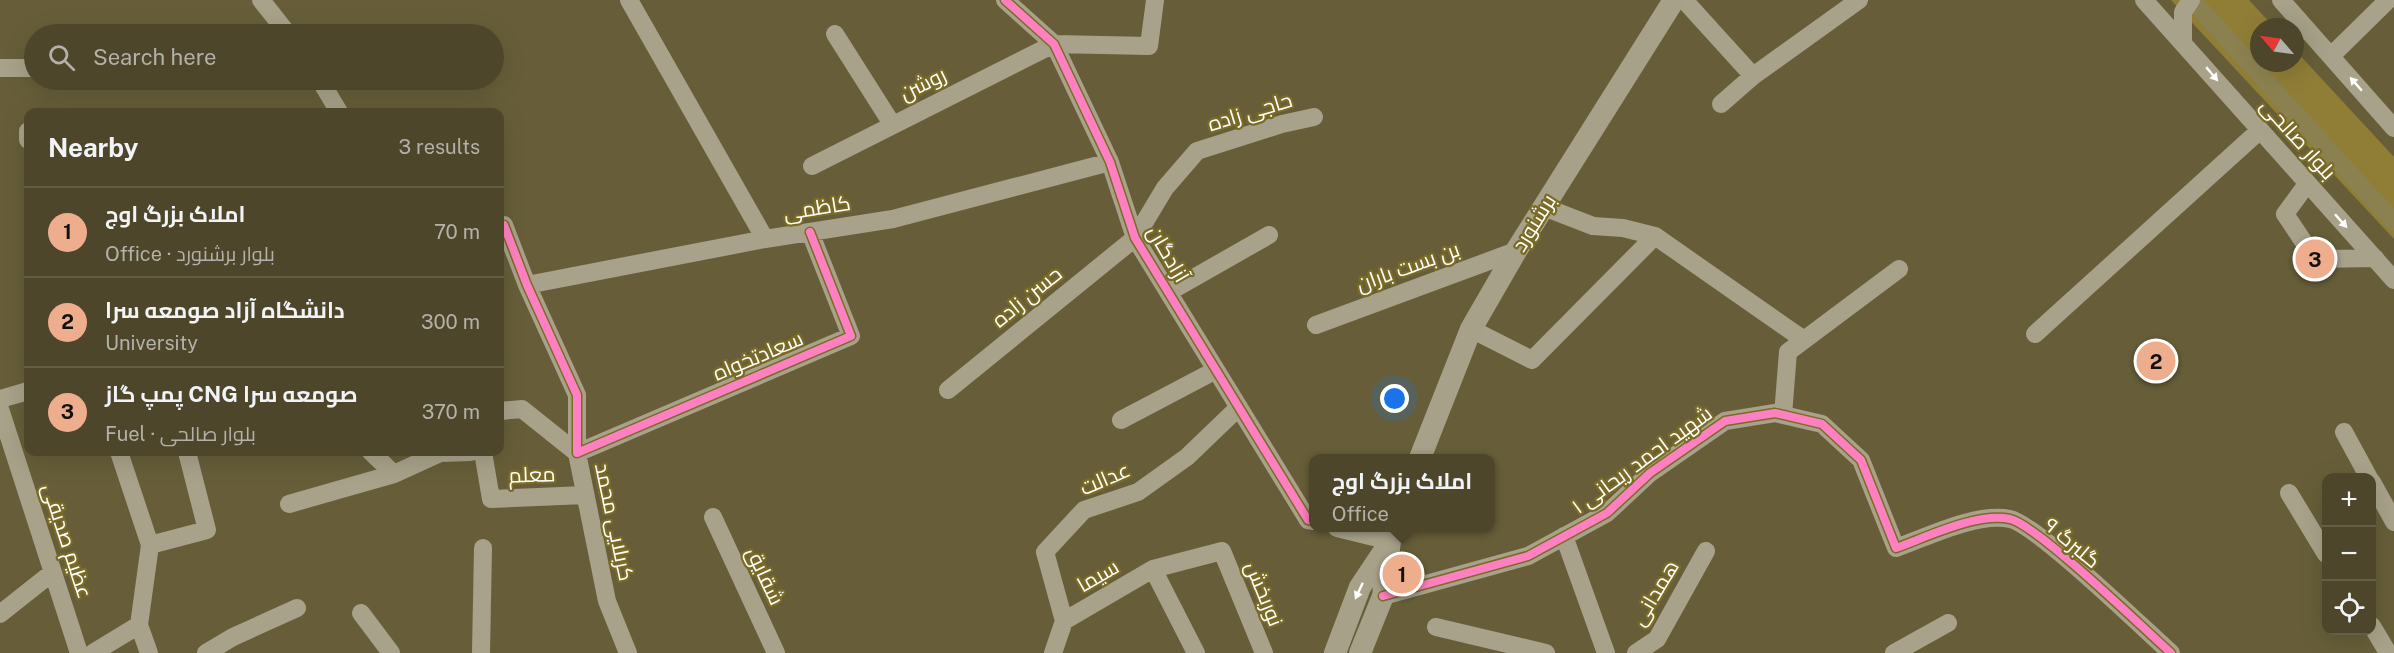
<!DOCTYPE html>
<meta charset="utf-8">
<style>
body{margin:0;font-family:"Public Sans",Cairo,sans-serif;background:#575037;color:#f1f3f6}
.controls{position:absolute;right:18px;bottom:18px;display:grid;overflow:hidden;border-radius:12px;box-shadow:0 6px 24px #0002}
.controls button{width:54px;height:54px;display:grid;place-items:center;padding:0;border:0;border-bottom:2px solid #645e47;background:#4d462b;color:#f1f3f6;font:30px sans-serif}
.compass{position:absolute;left:2250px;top:18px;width:54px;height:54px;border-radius:50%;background:#4d462b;box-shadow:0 6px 24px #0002;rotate:298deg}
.you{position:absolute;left:1395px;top:399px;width:21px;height:21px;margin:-15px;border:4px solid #fff;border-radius:50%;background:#1a73e8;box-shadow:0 0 0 9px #1a73e833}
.badge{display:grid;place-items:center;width:39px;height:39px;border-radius:50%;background:#eead8d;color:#111;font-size:20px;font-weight:700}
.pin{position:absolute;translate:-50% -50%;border:3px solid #fff;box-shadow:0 2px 6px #0006}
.popup{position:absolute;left:1309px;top:454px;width:186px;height:78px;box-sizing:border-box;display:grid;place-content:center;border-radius:12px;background:#4d462b;filter:drop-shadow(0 2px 4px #0005);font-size:20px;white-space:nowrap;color:#b3b1a9}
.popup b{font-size:22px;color:#f1f3f6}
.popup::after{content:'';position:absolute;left:50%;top:100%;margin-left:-12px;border:12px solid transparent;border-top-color:#4d462b}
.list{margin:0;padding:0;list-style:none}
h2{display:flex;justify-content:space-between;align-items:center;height:78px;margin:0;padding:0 24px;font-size:26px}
h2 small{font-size:20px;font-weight:400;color:#b3b1a9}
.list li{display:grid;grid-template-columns:39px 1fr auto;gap:18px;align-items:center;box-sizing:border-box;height:90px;padding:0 24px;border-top:2px solid #645e47}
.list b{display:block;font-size:22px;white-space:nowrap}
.list p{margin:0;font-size:20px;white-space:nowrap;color:#b3b1a9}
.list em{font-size:20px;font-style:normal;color:#b3b1a9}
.icon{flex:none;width:33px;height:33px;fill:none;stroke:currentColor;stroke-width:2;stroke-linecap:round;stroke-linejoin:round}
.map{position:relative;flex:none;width:2394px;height:653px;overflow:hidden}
.search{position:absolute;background:#4d462b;box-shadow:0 6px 24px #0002;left:24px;top:24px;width:480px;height:66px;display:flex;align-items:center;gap:15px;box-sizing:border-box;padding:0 21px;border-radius:33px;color:#b3b1a9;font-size:22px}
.panel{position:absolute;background:#4d462b;box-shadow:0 6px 24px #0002;left:24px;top:108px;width:480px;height:348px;border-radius:12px}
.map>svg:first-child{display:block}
.green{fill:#907e37}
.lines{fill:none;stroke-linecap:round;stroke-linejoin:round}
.canal{stroke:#8b8150;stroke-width:18}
.minor{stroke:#a8a28a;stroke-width:18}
.major{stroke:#a7a189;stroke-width:22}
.cycleway-casing{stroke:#7a6b26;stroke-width:11}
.cycleway{stroke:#ff80c0;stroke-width:8}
.oneway{fill:#fff}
.labels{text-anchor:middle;stroke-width:4.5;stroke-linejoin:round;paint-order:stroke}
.street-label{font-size:21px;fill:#fff;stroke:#7a6b26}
</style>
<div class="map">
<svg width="2394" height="653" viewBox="0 0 2394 653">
<rect width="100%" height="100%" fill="#675e39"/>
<path class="green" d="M2171 0H2249L2274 27H2259V63H2295V50L2394 157V239Z"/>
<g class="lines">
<path class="canal" d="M2192 0 2394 222"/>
<path class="minor" d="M261 0 288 34
M629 0 765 239
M1005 0 1054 44 1110 162 1135 238 1308 520 1314 521
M1684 0 1753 76
M2144 0 2394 280
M2281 0 2394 128
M835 34 892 124
M2183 40V12L2191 0
M2331 56 2388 0
M0 68H34
M320 80 339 112
M1721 104 1753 76 1859 0
M28 131V140
M812 166 1054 44 1149 46 1155 0
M2307 184 2285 214 2315 259 2375 258
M1544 207 1593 226 1623 228 1655 236 1804 340
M504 225 527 285 577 395V453L851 336 810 232
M527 285 765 239 893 219 1110 162
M1169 292 1269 235
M1316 325 1516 251
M1471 329 1532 360 1655 236
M2035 334 2259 131
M948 390 1135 238 1165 188 1197 151 1282 124 1314 117
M0 399 28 391
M0 409 79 653
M500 411 522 409 577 453 607 601 628 653
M1783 415 1788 352 1899 269
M1121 420 1216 370
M2344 432 2369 478
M119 452 150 545 139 625
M371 452 394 474
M483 452 491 499 585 495
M2372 482 2394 522
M2289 493 2326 554
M289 504 394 474 440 453 471 452
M713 517 776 653
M1337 528 1390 541
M1564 536 1606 653
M150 545 207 530 187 452
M1153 569 1196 653
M1383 596 1528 556 1607 513 1650 473 1725 421 1775 413 1822 424 1861 460 1896 548C1927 537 1977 512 2010 519 2037 525 2143 628 2171 653
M361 613 391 653
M0 614 53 572
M1064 621 1153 569 1222 551 1264 653
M2372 626 2388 653
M1436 627 1546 653
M93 653 139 625 149 653
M206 653 233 637 297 608
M481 653 483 548
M1053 653 1064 621 1045 552 1084 510 1138 492 1187 457 1239 407
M1636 653 1657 639 1706 551
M1894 653 1948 623"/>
<path class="major" d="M1420 458 1471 329 1516 251 1674 0
M1335 653 1360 587 1386 548
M1360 653 1383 596 1390 541 1395 528"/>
<g class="cycleway-casing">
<path id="cycleway" d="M1005 0 1054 44 1110 162 1135 238 1308 520 1314 521
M504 225 527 285 577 395V453L851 336 810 232
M1383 596 1528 556 1607 513 1650 473 1725 421 1775 413 1822 424 1861 460 1896 548C1927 537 1977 512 2010 519 2037 525 2143 628 2171 653"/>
</g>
<use href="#cycleway" class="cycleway"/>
</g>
<defs><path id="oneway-solid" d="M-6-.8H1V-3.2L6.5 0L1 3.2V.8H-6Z" transform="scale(1.5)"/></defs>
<g class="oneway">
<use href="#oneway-solid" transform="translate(2212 74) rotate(50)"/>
<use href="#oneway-solid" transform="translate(2356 84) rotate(-131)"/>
<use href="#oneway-solid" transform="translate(2341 221) rotate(48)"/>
<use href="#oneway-solid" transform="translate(1359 591) rotate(115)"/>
</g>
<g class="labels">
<g class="street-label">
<text transform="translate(923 84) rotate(-26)" y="7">روشن</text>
<text transform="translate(1250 112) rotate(-17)" y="7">حاجی زاده</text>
<text transform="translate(2298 139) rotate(48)" y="7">بلوار صالحی</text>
<text transform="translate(817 208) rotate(-9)" y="7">کاظمی</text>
<text transform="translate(1534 223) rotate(-58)" y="7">برشنورد</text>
<text transform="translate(1168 254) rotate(60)" y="7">آزادگان</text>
<text transform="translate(1408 267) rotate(-20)" y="7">بن بست باران</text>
<text transform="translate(1027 297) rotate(-39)" y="7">حسن زاده</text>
<text transform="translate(758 356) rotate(-23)" y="7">سعادتخواه</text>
<text transform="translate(1642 460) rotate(-36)" y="7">شهید احمد ریحانی ۱</text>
<text transform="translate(532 475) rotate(-2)" y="7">معلم</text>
<text transform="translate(1105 479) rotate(-23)" y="7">عدالت</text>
<text transform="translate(614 522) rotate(78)" y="7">کربلایی محمد</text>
<text transform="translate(67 541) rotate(72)" y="7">عظیم صدیقی</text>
<text transform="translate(2072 543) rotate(40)" y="7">گلبرگ ۹</text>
<text transform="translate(765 576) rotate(65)" y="7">شقایق</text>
<text transform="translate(1098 576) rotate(-30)" y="7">سیما</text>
<text transform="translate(1655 593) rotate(-59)" y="7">همدانی</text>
<text transform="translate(1264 594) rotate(68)" y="7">نوربخش</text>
</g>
</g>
</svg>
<div class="controls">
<button>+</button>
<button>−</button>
<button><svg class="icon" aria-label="locate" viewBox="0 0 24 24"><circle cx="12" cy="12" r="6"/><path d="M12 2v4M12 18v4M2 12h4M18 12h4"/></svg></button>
</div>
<svg class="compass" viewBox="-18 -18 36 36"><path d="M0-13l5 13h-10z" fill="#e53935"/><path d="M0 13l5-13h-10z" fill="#b3b1a9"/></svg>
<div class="you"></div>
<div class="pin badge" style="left:1402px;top:574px">1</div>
<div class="popup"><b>املاک بزرگ اوج</b>Office</div>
<div class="pin badge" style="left:2156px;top:361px">2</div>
<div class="pin badge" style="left:2315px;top:259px">3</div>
<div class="search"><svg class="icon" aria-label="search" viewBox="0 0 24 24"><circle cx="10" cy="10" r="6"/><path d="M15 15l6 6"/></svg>Search here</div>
<section class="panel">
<h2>Nearby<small>3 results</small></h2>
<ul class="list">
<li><span class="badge">1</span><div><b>املاک بزرگ اوج</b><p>Office · بلوار برشنورد</p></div><em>70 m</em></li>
<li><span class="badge">2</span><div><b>دانشگاه آزاد صومعه سرا</b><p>University</p></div><em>300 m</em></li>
<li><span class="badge">3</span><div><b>پمپ گاز CNG صومعه سرا</b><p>Fuel · بلوار صالحی</p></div><em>370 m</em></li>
</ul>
</section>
</div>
